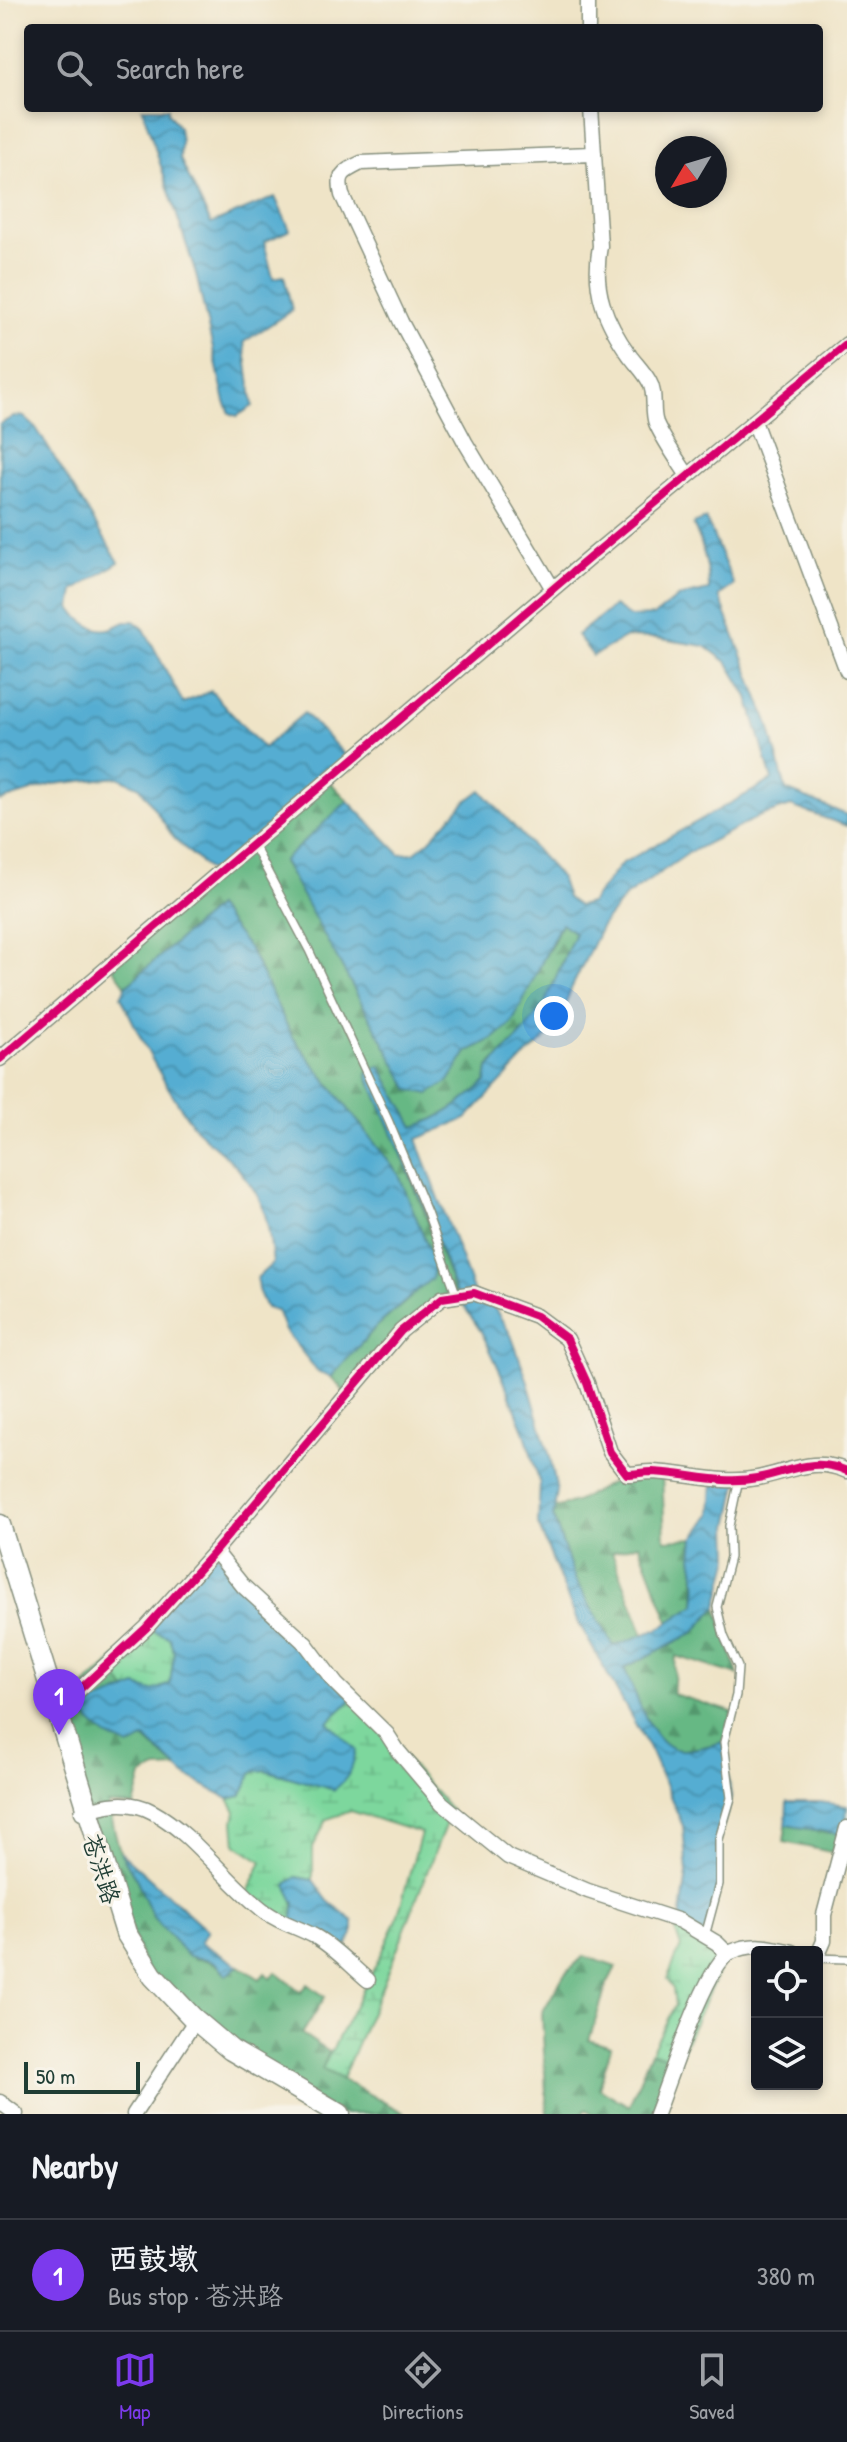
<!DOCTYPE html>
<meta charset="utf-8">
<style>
body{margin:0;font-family:"Patrick Hand","LXGW WenKai TC",sans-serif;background:#20242c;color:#f1f3f6}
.controls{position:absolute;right:24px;bottom:24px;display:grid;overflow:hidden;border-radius:8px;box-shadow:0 4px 12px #0003}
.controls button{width:72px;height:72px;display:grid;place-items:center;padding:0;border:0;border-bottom:2px solid #363941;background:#171b24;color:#f1f3f6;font:40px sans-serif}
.compass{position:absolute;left:655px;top:136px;width:72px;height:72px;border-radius:50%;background:#171b24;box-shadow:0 4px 12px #0003;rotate:232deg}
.scale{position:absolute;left:24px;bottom:20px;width:116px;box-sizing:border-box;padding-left:8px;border:4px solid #1f3d34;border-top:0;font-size:22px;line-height:28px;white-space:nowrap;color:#1f3d34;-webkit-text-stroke:6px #f7f3e8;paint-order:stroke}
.you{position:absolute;left:554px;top:1016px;width:28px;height:28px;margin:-20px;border:6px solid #fff;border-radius:50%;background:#1a73e8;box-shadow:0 0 0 12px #1a73e833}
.badge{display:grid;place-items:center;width:52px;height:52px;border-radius:50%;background:#7c3aed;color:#fff;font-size:26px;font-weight:700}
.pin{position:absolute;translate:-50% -66px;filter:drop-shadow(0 2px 4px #0008)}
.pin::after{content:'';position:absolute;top:42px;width:28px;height:24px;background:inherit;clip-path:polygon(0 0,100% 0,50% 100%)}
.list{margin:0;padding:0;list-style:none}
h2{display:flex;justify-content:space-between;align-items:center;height:104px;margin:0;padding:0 32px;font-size:34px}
h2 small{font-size:26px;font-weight:400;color:#9ea1a6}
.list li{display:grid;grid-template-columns:52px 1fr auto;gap:24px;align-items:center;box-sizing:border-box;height:112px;padding:0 32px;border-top:2px solid #363941}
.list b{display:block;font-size:30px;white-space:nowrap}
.list p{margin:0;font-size:26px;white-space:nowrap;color:#9ea1a6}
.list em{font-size:26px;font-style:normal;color:#9ea1a6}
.icon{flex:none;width:44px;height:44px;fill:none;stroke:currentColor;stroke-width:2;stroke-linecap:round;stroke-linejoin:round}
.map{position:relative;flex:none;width:847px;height:2114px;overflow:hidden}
.search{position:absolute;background:#171b24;box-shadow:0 4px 12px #0003;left:24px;right:24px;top:24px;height:88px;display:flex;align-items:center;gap:20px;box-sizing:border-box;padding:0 28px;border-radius:8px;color:#9ea1a6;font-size:30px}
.sheet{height:216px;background:#171b24}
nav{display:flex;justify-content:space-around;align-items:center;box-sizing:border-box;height:112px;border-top:2px solid #363941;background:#171b24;font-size:22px;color:#9ea1a6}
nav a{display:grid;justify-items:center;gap:4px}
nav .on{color:#7c3aed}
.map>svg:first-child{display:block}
.forest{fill:url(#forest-firs);stroke:#427a5c;stroke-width:2}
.wetland{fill:url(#wetland-marsh);stroke:#4e8a68;stroke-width:2}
.water{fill:url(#water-waves);stroke:#3a7583;stroke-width:2}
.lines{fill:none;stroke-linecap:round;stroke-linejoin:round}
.lane-casing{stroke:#87907e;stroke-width:10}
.street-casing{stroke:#87907e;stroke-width:17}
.secondary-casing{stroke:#87907e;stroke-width:23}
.lane{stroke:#fff;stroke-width:7}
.street{stroke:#fff;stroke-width:14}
.secondary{stroke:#fff;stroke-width:20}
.cycleway-casing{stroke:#f7f3e8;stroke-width:13}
.cycleway{stroke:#d6006c;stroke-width:8}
.labels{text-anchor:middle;stroke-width:6;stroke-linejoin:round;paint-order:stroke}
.street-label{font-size:24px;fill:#1f3d34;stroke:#f7f3e8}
</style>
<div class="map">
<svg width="847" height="2114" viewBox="0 0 847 2114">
<defs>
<pattern id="forest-firs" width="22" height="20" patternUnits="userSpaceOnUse" patternTransform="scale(2)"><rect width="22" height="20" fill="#66b884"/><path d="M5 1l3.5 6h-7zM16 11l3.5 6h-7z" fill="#53976d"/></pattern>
<pattern id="wetland-marsh" width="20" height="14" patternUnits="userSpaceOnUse" patternTransform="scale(2)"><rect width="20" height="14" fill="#7dd79d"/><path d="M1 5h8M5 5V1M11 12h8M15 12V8" fill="none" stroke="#6cb988"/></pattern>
<pattern id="water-waves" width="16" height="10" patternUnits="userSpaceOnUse" patternTransform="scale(2)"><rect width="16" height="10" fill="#54add2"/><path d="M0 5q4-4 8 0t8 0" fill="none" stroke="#458eab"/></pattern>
</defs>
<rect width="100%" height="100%" fill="#f7f3e8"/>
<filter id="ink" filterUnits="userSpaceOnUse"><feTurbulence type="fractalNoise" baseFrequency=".0125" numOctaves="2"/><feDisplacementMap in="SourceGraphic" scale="16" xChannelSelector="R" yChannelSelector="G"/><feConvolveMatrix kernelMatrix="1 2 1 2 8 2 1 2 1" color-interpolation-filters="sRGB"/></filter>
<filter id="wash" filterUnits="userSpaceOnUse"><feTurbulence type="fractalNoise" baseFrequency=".006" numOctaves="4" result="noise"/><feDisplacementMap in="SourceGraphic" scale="32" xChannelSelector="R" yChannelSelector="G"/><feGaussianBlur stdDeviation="1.8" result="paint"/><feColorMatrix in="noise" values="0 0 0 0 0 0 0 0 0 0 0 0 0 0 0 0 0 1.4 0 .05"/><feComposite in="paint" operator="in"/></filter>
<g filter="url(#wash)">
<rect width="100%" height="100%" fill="#efe4c7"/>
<path class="forest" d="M328 780 348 801 283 862 429 1094 448 1081 467 1052 493 1039 553 943 561 923 575 933 545 1003 522 1034 488 1068 486 1082C464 1102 443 1118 414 1127L380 1066 367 1074 389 1122 457 1296 442 1298 347 1395 331 1377 376 1327 411 1297 399 1175 292 1036 250 950 216 907 126 986 111 965Z
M662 1473 665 1540 694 1538C692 1561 697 1582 695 1605L669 1622 639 1544 612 1552 644 1635 614 1647 576 1582 553 1516 554 1508 576 1502 627 1474Z
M717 1607 738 1675 676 1656 673 1694 732 1712 724 1742C710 1745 693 1751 679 1750 651 1747 635 1691 624 1668L693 1633Z
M109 1664 126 1690 116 1694 144 1738 177 1768 157 1769 142 1776 134 1806 108 1804 120 1852 137 1880 153 1917 195 1959C211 1959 217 1963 227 1975L239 1966 260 1979 265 1973 271 1979 276 1972 301 1992 308 1984 325 1997 302 2034 329 2052 322 2069 406 2114H330L150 1981 53 1714Z
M786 1825 845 1835 840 1854 784 1842Z
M584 1956 616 1967 607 1984 589 2040 611 2047 599 2088 629 2106 651 2052 678 2059 656 2114H593L586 2109 582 2114H547L542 2013 564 1975Z"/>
<path class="wetland" d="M146 1628 169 1637 174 1652 170 1684 152 1691 137 1686 126 1690 109 1664Z
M352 1699 451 1810 389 1970 342 2079 322 2069 379 1959 396 1922 421 1833 351 1811 327 1819 313 1847V1880L296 1877 292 1925 247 1895 262 1861 236 1844 234 1822 236 1811 229 1799 241 1796 252 1772 265 1770 334 1790 328 1722Z
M680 1921 727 1953 678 2059 651 2052 675 2005 673 1989 667 1979 681 1947 676 1932Z"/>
<path class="water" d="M142 108H168V113L179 128 181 142 180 159 211 224 275 197 290 230 264 242 273 278 284 276 292 310 244 342 253 406 237 416 230 413 225 402 196 274Z
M23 416 36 428 119 562 74 591 71 608C81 622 98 635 115 627 123 623 125 621 134 621L144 629 183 703 211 691 263 748 304 713 351 761 215 876 174 838 140 787 118 777 54 784 0 801V424L13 417Z
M706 519 734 585 719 596 768 722 786 790 847 815V826L791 806 760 816 690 852 625 897 602 925 571 989 557 1028 526 1056 466 1119 417 1139 474 1293 495 1309 511 1335 527 1379 550 1457 557 1492 553 1516 560 1537 576 1582 614 1646 658 1629 695 1605 697 1584 692 1557 694 1538 711 1514 713 1481 739 1479 729 1526 730 1557 717 1607 693 1633 624 1668C636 1692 650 1747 680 1750 693 1751 710 1745 724 1742L731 1798 719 1839V1884L705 1936 680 1921 687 1873 683 1826 651 1752 575 1616 538 1524 540 1484 524 1430 500 1371 482 1333 457 1296 427 1213 367 1074 380 1066 414 1127C443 1118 464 1102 486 1082L488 1069 522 1034 545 1003 575 933 561 923 512 1023 493 1039 467 1052 449 1081 429 1094 410 1090 283 861 348 801 400 854 414 853 429 841 465 802 481 790 560 877 567 898 578 906 590 903 621 864 772 780 748 697 728 663 705 646 655 638 626 637 593 656 577 635 614 606 630 617 654 616 678 597 709 590C709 566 703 546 693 524Z
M216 907 250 950 292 1036 399 1175 435 1264 432 1278 376 1327 331 1377 319 1373 285 1331 277 1310 266 1308 258 1290 257 1278 273 1263C267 1213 265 1196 229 1159 217 1147 203 1139 193 1125 164 1085 141 1041 121 996L126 986Z
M215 1551 352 1699 328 1722 356 1750C353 1769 349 1778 334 1790L265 1770 253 1772 241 1796 229 1799 185 1775 145 1738 129 1747 105 1735 84 1716 87 1706 137 1686 152 1691 170 1684 174 1652 169 1637 146 1628Z
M787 1802H820L847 1806 845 1835 786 1825Z
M120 1852 208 1931 200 1942 239 1966 227 1975C221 1968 216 1960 207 1959 198 1957 195 1959 187 1955L153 1917 137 1880Z
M296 1877 313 1880 328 1901 353 1921V1934L340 1957 292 1925 295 1903 286 1885Z"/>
</g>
<g filter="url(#ink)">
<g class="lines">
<g class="lane-casing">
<path id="lane" d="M253 844 309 950 389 1122 427 1213 457 1296
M705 1936 719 1884V1839L731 1798 724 1742 736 1695 738 1667 724 1636 717 1607 730 1557 729 1526 739 1479
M817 1958 847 1959"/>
</g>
<g class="street-casing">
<path id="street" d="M588 0V28
M591 108 600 246C592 290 605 321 630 356 636 364 644 372 649 381 657 394 651 410 656 423 664 441 677 459 688 476
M754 421 847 671
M553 589 465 442 401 322 342 195C337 174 343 172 361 163L592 154
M0 1059 594 554 847 344
M215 1551 243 1586 306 1644 336 1684 387 1734 398 1751 442 1803 508 1857 588 1891 680 1921 717 1943 727 1953
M53 1714 146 1628 215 1551 401 1331 442 1298 474 1293 536 1316 567 1339 587 1383 610 1452 627 1474C635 1474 644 1472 652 1472 688 1473 721 1485 757 1478 790 1472 813 1456 847 1471
M82 1812C105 1804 130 1799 153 1812 194 1834 228 1885 267 1913 281 1923 300 1928 316 1937 335 1948 351 1966 368 1980
M817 1957 824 1941V1915L847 1828
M0 2102 16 2114
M134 2114 193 2024
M656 2114C668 2084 706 1963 731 1952 754 1942 769 1947 792 1952"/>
</g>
<g class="secondary-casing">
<path id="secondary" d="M0 1525 126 1933 153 1976 192 2017 231 2050 340 2114"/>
</g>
<use href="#lane" class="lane"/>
<use href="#street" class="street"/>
<use href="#secondary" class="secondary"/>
<g class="cycleway-casing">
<path id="cycleway" d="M0 1059 594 554 847 344
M53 1714 146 1628 215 1551 401 1331 442 1298 474 1293 536 1316 567 1339 587 1383 610 1452 627 1474C635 1474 644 1472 652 1472 688 1473 721 1485 757 1478 790 1472 813 1456 847 1471"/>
</g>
<use href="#cycleway" class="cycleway"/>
</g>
</g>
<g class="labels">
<g class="street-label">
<text transform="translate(101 1869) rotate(72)" y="8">苍洪路</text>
</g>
</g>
</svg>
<div class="controls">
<button><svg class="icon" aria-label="locate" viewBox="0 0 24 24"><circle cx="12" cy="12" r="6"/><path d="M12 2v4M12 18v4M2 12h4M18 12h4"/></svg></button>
<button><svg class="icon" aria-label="layers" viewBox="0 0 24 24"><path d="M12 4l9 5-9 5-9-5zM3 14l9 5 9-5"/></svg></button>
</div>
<svg class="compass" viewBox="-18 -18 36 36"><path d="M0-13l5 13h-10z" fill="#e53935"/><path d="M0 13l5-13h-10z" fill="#9ea1a6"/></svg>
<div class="scale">50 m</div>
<div class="you"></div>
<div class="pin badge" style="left:59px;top:1735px">1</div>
<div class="search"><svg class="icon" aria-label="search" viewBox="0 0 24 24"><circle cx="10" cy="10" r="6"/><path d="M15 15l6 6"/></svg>Search here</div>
</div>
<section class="sheet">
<h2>Nearby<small></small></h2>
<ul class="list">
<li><span class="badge">1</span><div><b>西鼓墩</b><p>Bus stop · 苍洪路</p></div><em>380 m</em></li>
</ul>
</section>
<nav>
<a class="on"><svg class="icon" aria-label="map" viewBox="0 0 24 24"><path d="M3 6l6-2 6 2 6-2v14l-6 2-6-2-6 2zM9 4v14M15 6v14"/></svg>Map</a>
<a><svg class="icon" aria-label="directions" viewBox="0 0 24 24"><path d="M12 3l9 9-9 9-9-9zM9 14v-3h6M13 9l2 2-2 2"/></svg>Directions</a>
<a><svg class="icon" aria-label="saved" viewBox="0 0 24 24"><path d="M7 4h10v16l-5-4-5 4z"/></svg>Saved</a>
</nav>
